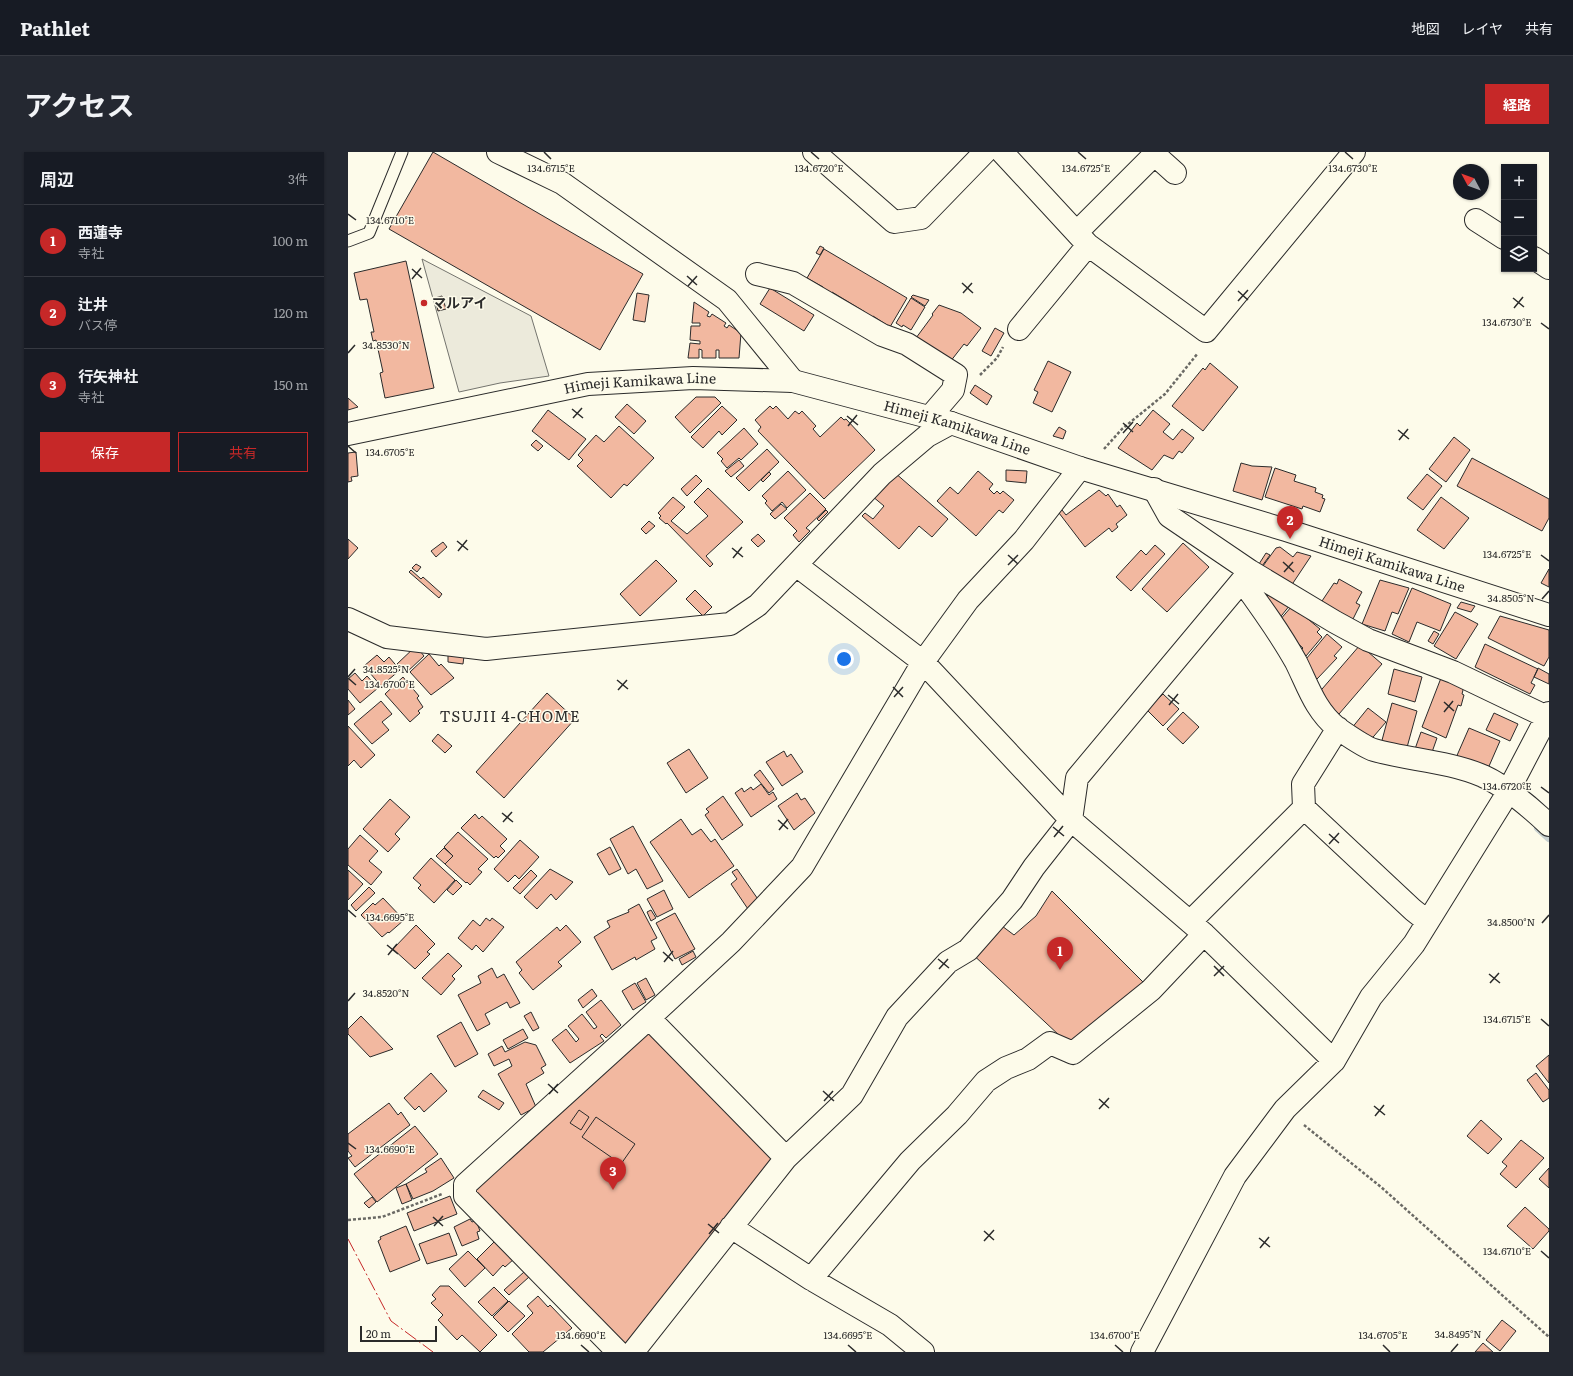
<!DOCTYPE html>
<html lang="ja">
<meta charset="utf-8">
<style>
body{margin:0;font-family:Literata,"Noto Sans JP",serif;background:#242831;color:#f1f3f6}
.controls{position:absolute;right:12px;top:12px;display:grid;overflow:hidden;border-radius:0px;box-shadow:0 1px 3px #0004}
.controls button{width:36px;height:36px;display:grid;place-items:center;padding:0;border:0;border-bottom:1px solid #363941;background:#171b24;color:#f1f3f6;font:20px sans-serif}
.compass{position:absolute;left:1105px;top:12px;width:36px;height:36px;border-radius:50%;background:#171b24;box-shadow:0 1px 3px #0004;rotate:311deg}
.scale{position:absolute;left:12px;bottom:10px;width:77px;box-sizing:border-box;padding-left:4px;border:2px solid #2b2b2b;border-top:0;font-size:11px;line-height:14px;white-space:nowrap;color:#2b2b2b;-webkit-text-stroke:3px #fdfbea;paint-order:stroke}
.you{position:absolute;left:496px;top:507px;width:14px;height:14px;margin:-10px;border:3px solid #fff;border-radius:50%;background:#1a73e8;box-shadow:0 0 0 6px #1a73e833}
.badge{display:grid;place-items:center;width:26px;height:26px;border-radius:50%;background:#c62828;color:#fff;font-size:13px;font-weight:700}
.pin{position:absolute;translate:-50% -33px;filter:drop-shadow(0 1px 2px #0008)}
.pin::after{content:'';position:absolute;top:21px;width:14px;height:12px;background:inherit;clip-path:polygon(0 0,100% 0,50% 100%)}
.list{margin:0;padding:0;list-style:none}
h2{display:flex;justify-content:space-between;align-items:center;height:52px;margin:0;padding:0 16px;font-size:17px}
h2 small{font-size:13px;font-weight:400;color:#9ea1a6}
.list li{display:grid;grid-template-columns:26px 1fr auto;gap:12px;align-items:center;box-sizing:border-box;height:72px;padding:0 16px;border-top:1px solid #363941}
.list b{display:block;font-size:15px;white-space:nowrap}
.list p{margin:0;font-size:13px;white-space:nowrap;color:#9ea1a6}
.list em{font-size:13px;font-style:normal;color:#9ea1a6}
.actions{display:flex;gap:8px;padding:12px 16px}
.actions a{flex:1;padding:9px 0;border:1px solid #c62828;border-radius:0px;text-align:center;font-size:14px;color:#c62828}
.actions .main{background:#c62828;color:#fff}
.icon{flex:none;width:22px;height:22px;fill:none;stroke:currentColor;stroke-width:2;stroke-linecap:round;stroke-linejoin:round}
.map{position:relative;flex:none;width:1201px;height:1200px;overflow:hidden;border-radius:0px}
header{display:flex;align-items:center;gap:24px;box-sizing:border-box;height:56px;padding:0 20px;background:#171b24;border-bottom:1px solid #363941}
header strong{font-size:19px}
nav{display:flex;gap:22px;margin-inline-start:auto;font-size:14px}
.intro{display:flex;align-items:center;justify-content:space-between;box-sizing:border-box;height:96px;padding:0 24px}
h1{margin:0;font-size:28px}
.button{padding:10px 18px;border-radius:0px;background:#c62828;color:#fff;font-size:14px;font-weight:700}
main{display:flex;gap:24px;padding:0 24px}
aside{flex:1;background:#171b24;border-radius:0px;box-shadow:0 1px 3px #0004}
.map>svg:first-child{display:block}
.parking{fill:#eceadb;stroke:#74746e}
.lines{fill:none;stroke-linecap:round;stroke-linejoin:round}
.stream{stroke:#c7d0d0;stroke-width:8}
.building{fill:#f2b8a0;stroke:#2b2b2b}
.service-casing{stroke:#2b2b2b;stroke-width:13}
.minor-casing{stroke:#2b2b2b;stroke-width:24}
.tertiary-casing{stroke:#2b2b2b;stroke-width:24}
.primary-casing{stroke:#2b2b2b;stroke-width:24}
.path{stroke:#6a6964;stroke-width:2.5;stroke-dasharray:3 2;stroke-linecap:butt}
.service{stroke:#fdfbea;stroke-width:11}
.minor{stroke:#fdfbea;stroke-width:22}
.tertiary{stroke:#fdfbea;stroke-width:22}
.primary{stroke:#fdfbea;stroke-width:22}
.power{stroke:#c62828;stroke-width:1;stroke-dasharray:14 3 2 3;stroke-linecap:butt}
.ticks{fill:none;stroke:#2b2b2b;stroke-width:1.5}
.poi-dot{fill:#c62828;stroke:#fdfbea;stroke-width:1.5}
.labels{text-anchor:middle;stroke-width:3;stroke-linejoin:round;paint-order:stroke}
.poi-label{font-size:14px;font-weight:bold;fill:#2b2b2b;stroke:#fdfbea;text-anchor:start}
.street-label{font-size:14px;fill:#2b2b2b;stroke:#fdfbea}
.neighbourhood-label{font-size:15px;letter-spacing:1px;fill:#2b2b2b;stroke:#fdfbea}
.ticks-label{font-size:10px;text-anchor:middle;fill:#2b2b2b;stroke:#fdfbea;stroke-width:3;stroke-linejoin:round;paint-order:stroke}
</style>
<header>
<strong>Pathlet</strong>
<nav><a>地図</a><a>レイヤ</a><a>共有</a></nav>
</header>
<div class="intro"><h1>アクセス</h1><a class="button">経路</a></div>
<main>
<aside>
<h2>周辺<small>3件</small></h2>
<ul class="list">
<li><span class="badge">1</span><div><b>西蓮寺</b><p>寺社</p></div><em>100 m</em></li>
<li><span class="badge">2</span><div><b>辻井</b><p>バス停</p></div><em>120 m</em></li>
<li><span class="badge">3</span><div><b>行矢神社</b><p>寺社</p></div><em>150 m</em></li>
</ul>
<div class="actions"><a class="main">保存</a><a>共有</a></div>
</aside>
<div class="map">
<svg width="1201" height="1200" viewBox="0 0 1201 1200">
<rect width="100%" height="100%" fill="#fdfbea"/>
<path class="parking" d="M74 107 183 164 201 224 152 231 111 240Z"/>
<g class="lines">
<path class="stream" d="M1190 676 1201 686"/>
</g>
<path class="building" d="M85 0 295 122 252 198 41 77Z
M472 94 476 96 472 103 468 101Z
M476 97 559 146 542 175 525 164 523 167 515 163 517 160 484 140 482 143 473 138 475 135 459 126Z
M58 109 86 236 37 246 32 221 35 220 28 188 25 189 23 180H26L19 147 12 148 6 121Z
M422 136 466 163 456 179 412 152Z
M289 141 301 143 297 170 285 168Z
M565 143 581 148 577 154 563 145Z
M94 144 98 157 90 159 87 146Z
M563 146 577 155 563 178 555 173 554 175 548 171Z
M346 150 361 160 359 164 362 165 364 162 378 171 376 174 379 176 381 173 393 181 391 206H371V198H368V206H354V198L351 197V206H340L342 191 352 192V189L342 188 343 174H352V171H344Z
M591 153 613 161 633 176 619 194 616 192 602 210 568 186 585 163 584 162Z
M647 176 656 181 643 204 634 199Z
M700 209 723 220 704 260 685 251 690 240 686 238Z
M862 211 890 235 855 279 824 254 855 216 857 218Z
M627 233 644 244 639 253 622 241Z
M348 245H367L373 251 342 281 327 265Z
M0 246 10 255 0 258Z
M279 252 298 269 286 282 267 265Z
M374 254 389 268 374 283 371 279 355 296 343 285Z
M422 254 425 257 428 254 440 267 447 259 451 262 454 259 468 274 465 277 472 285 493 265 496 268 498 267 527 298 476 347 410 279 413 275 407 268Z
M200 258 238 287 221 308 184 279Z
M805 258 822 272 815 280 825 288 834 277 846 286 834 301 831 299 825 307 816 303 804 318 770 296 789 271 792 274Z
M271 274 306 306 279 334 276 332 263 346 229 314 235 308 230 303 248 283 256 290Z
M711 275 718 279 715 287 705 284Z
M396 276 410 292 393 308 391 306 379 316 373 309 375 307 369 301Z
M1106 285 1122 298 1098 330 1081 317Z
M188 288 195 294 190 299 183 293Z
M419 297 431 310 401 339 388 326Z
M8 300 10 324 3 325 4 329 0 330V301Z
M1124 306 1201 347V366L1194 379 1109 334Z
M391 308 396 314 383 325 377 319Z
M893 311 904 314 924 315 914 348 885 339Z
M927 316 948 323 946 329 968 336 967 340 975 343 974 346 977 347 972 360 955 354 954 357 917 345Z
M658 318 679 319 678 331 658 329Z
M440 319 458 338 439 356 434 350 424 359 417 351 419 349 414 344Z
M630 319 645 332 641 337 646 342 649 339 652 342 655 339 666 348 655 361 651 358 628 384 589 349 602 335 610 342Z
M421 320 423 322 415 330 413 328Z
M546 320 600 367 584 385 571 374 551 397 514 364 517 361 525 367 536 354 524 344Z
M1079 322 1094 334 1075 358 1059 346Z
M348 323 354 329 339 344 333 337Z
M360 336 395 370 358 404 365 412 362 415 319 371 318 372 311 366 313 364 310 361 325 345 337 355 323 369 339 382 360 364 346 350Z
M751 338 758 344 760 342 769 355 772 353 779 363 768 372 770 375 764 380 761 376 737 395 711 361 714 358 718 363Z
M462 341 478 357 458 376 462 379 451 390 445 383 449 379 436 366Z
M1093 345 1121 366 1096 397 1069 378Z
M433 352 439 357 427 367 422 362Z
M478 358 480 360 471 369 469 367Z
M301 369 307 374 298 382 293 377Z
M410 382 417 389 410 395 403 388Z
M0 387 10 396 0 407Z
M95 390 99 395 88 405 83 399Z
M835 391 861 415 819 460 794 437Z
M807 393 817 402 783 439 768 425 793 398 798 403Z
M932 395 945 405 949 400 963 404 943 434 915 414 928 396Z
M918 401 922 403 914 414 911 412Z
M308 408 329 429 292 464 272 442Z
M68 412 73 415 69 420 64 416Z
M1201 417V435L1193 431Z
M63 418 73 427 75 425 94 442 91 446 61 420Z
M909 427 942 453 930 468 903 435Z
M991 427 1014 440 1008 451 1012 453 1004 469 972 452 986 431 989 432Z
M1032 428 1061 436 1050 462 1044 460 1037 479 1014 472Z
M1064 436 1103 452 1092 479 1069 470 1061 490 1044 482Z
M347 438 364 455 355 464 338 447Z
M1113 450 1127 454 1123 460 1109 456Z
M944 454 972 477 969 480 974 485 958 504 953 498 955 496 937 480 931 469Z
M1107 460 1130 472 1108 507 1086 494Z
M1152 464 1201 478V505L1196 514 1140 486Z
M1086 479 1091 482 1085 492 1080 489Z
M979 482 994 495 986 504 989 506 969 527 953 513Z
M1137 492 1190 517 1183 531 1187 533 1182 542 1127 515Z
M1012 493 1034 512 991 562 968 544Z
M68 494 76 504 58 521 49 512Z
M81 502 91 514 93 512 106 526 83 543 62 520Z
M29 503 36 510 41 505 52 518 33 534 16 514Z
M100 503 116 504 115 512 100 510Z
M1190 516 1201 522V532L1186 525Z
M1046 517 1074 525 1067 550 1040 542Z
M7 521 14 529 19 524 30 536 12 551 0 537V527Z
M55 525 71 544 69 546 75 555 70 559 72 561 62 570 37 542Z
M1093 526 1116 534 1114 542 1116 543 1113 554 1110 553 1098 586 1074 575Z
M199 541 227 567 156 646 128 620Z
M815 542 831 557 815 574 799 558Z
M0 548 7 557 0 563Z
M33 549 44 562 34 570 41 578 24 592 6 572Z
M1044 551 1069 559 1058 599 1033 592Z
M1020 556 1038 570 1020 591 1003 577Z
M835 560 851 575 835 592 819 577Z
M1146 561 1170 572 1162 589 1138 578Z
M0 574 27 603 13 616 6 608 0 614Z
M1121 576 1152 589 1138 621 1107 608Z
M1073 580 1089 586 1083 603 1067 597Z
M90 582 104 594 97 601 84 589Z
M341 597 360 626 338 641 319 611Z
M436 599 439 605 443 602 455 620 434 634 418 610Z
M412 618 426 637 421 641 406 623Z
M413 632 421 643 425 640 429 647 403 665 387 641 394 636 396 640 403 635 405 638Z
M449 641 453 648 457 646 467 661 446 678 430 654Z
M375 644 395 673 374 688 357 663 361 660 358 657Z
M42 647 62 665 47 682 52 687 40 700 15 677Z
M127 662 131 667 134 664 159 687 152 694 157 699 150 706 148 704 146 706 113 676Z
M333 667 344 683 353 677 363 690 367 687 386 714 341 746 302 690Z
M285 674 315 729 299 737 288 717 280 722 262 687Z
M110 680 140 707 130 717 134 720 122 733 119 730 118 731 97 712 105 704 96 695Z
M12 683 30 699 21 709 34 720 23 733 0 713V697Z
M172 688 191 705 171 727 167 723 160 730 146 717Z
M262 695 273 717 261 723 249 702Z
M96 696 105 704 97 712 88 704Z
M83 706 107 728 86 751 70 736 73 733 65 726Z
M202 717 225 730 208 748 203 742 189 757 176 745Z
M389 717 414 753 402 760 383 732 389 727 384 720Z
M0 718 15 732 0 748Z
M183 718 189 724 172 742 165 736Z
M108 728 114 734 105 743 99 738Z
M21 735 27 741 8 759 3 753Z
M316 738 325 757 309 765 299 747Z
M704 739 803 838 728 899 620 798 646 768 666 783 688 764Z
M35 746 56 768 41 781 40 780 34 785 13 763 25 751 27 753Z
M291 752 309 786 303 789 307 797 288 808 287 805 264 818 246 785 262 775 259 769 281 760 280 758Z
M303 758 308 766 303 769 299 760Z
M327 761 347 797 327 807 308 771Z
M138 766 142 769 144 766 156 775 135 800 128 793 124 798 110 786 125 768 132 774Z
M68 773 87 792 79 800 82 802 67 817 45 797Z
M218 773 233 790 210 810 214 814 185 838 171 821 174 818 168 810 209 775 212 779Z
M345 799 348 805 334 813 331 807Z
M100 801 114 814 104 824 107 827 93 843 74 826Z
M144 816 149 826 156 822 172 851 162 856 159 850 137 862 142 872 129 879 110 843 133 831 130 824Z
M298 826 307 843 298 848 289 831Z
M287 831 298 850 285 858 274 839Z
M244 837 249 844 235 856 230 848Z
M253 848 273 873 258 886 254 882 252 884 256 889 222 911 204 888 218 877 228 890 231 887 220 874 234 862 246 877 249 875 238 860Z
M183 860 191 876 185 879 176 864Z
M13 864 45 897 22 905 0 882V877Z
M301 866 438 1006 285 1200 117 1044Z
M113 870 130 902 107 915 89 884Z
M175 877 180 886 160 897 155 888Z
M177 890 188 893 198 913 193 916 196 921 178 932 188 955 173 963 150 922 164 914 161 907 146 914 140 902 154 894 157 900Z
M1201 903V931L1188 914Z
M83 921 99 939 76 960 71 954 67 958 56 946Z
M1188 921 1201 938V946L1195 950 1179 928Z
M135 938 156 951 151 958 130 945Z
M41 951 50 963 53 960 62 973 7 1015 0 1006 4 1004 0 999V982Z
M231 958 241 965 233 978 222 971Z
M248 965 287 992 273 1012 234 985Z
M1133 968 1154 987 1140 1002 1119 984Z
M67 974 90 1002 29 1050 6 1022Z
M1173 988 1196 1006 1168 1036 1152 1022 1159 1014 1154 1010Z
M93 1006 106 1026 85 1039 65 1047 58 1032 79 1020 77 1017Z
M1201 1016V1036L1191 1027Z
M58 1032 64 1048 54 1052 48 1036Z
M102 1044 109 1062 66 1079 59 1061Z
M24 1045 28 1050 21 1056 16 1051Z
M1177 1055 1201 1077V1079L1185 1097 1159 1074Z
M122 1067 124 1070 127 1069 129 1071 132 1079 129 1080 131 1087 114 1094 106 1075Z
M58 1074 72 1108 42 1120 30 1089 33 1087 32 1085Z
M101 1081 109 1103 79 1112 71 1092Z
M148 1088 166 1107 157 1115 155 1113 145 1124 129 1107Z
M120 1099 137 1116 117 1135 101 1117Z
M176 1120 181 1125 161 1143 156 1138Z
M92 1134H101L149 1183 132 1200 114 1183 109 1188 90 1168 95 1163 83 1151 88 1147 84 1143Z
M146 1135 160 1149 144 1164 130 1150Z
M190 1144 200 1155 202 1153 224 1176 195 1200H181L164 1182 185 1161 179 1154Z
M161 1149 177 1164 160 1180 145 1165Z
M1154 1168 1168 1179 1152 1199 1138 1188Z
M1135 1191 1145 1200H1127Z"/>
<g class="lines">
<g class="service-casing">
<path id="service" d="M0 89 21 81 54 0"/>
</g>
<g class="minor-casing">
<path id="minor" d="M466 0 546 70 573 66 637 0
M654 0 740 93 858 179 1006 0
M806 2 827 21
M1128 68 1156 86
M729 80 809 0
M1186 106 1201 116
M409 122 445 131 534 183 559 192 608 223 605 238 581 266
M671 177 740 93
M806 337 821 364 902 419 987 470 1020 488 1105 520 1201 566
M448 413 575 510 723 668 856 782 986 909
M894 429C913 455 932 481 948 510 960 534 967 558 989 576 998 582 1016 595 1026 598 1061 608 1100 609 1135 624 1159 635 1182 655 1201 673
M0 467 39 485 138 497 382 472 410 453 534 322 579 284 603 271
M956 656 1065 758 1079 769
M842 770 956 656 955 632 990 576
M301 866 383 790 454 715 575 510 620 448 676 388 732 316
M383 1075 463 1127 542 1173 575 1200
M463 1127 562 1009 609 963 638 929 658 916 680 907 702 891 725 901 803 838 856 782
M270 1200 117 1044V1033L301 866 438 1006
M285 1200 438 1006 504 943 549 865 600 810 620 798 664 748 686 715 723 668 729 626 902 419
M794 1200 887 1024 937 957 986 909 1023 845 1066 792 1156 647 1201 561"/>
</g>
<g class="tertiary-casing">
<path id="tertiary" d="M150 0 214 31 379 148 445 229"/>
</g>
<g class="primary-casing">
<g id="primary">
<path id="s1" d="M0 282 240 232 345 226 445 229 603 271 732 316 938 378 1201 463"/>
</g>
</g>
<path class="path" d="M632 223 649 206 655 195
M756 297 774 277 817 242 850 201
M956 973 1033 1035 1201 1185
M0 1068 34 1065 94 1042"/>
<use href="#service" class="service"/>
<use href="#minor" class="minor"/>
<use href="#tertiary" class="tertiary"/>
<use href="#primary" class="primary"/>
<path class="power" d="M0 1087 43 1169 85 1200"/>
</g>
<path class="ticks" d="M196 0 203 7M463 0 471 7M730 0 738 7M997 0 1005 7M0 62 8 68M64 117 74 126M339 124 349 133M64 127 73 116M614 131 625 141M340 134 349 124M890 139 900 148M615 141 624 131M1165 146 1176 155M890 149 900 138M1166 156 1175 145M1193 171 1201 177M0 201 7 193M224 257 235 266M499 264 510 273M225 266 234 256M775 271 785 280M500 274 509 263M1050 278 1061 287M775 281 785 270M1051 288 1060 277M0 294 8 301M109 389 120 398M384 396 395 405M110 399 119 388M660 403 670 412M1193 403 1201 409M385 406 394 395M935 410 946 420M660 413 670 403M936 420 945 410M1194 447 1201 439M0 525 7 517M0 526 8 533M269 528 280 537M545 535 555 545M270 538 279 528M820 543 831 552M546 545 555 535M1096 550 1106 559M821 553 830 542M1096 560 1105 549M1193 635 1201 641M154 661 165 670M430 668 440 677M155 670 164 660M705 675 716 684M431 678 440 667M981 682 991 691M706 685 715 674M981 692 991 681M0 758 8 765M1194 771 1201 763M39 793 50 802M315 800 325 809M40 803 49 792M590 807 601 816M316 810 325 799M866 814 876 824M591 817 600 807M1141 822 1152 831M866 824 876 814M1142 831 1151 821M0 849 7 841M1193 867 1201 874M200 932 210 941M475 939 486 949M201 942 210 932M751 947 761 956M476 949 485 939M1026 954 1037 963M751 957 761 946M1027 964 1036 953M0 991 8 997M85 1065 95 1074M360 1072 371 1081M86 1074 95 1064M636 1079 646 1088M361 1082 370 1071M911 1086 922 1095M636 1089 646 1078M912 1096 921 1085M1193 1099 1201 1106M233 1193 241 1200M500 1193 508 1200M767 1193 775 1200M1035 1193 1042 1200M1103 1200 1110 1192"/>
<circle class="poi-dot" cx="76" cy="151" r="4"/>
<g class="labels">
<g class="poi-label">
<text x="84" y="156">マルアイ</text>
</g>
<g class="street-label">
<text dy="5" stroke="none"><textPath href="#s1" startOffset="297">Himeji Kamikawa Line</textPath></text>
<text dy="5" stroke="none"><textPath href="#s1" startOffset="621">Himeji Kamikawa Line</textPath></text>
<text dy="5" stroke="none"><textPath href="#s1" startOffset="1077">Himeji Kamikawa Line</textPath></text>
</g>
<g class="neighbourhood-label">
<text x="162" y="570">TSUJII 4-CHOME</text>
</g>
</g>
<g class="ticks-label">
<text x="471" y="20">134.6720°E</text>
<text x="1005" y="20">134.6730°E</text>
<text x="203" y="20">134.6715°E</text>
<text x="738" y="20">134.6725°E</text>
<text x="42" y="72">134.6710°E</text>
<text x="1159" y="174">134.6730°E</text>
<text x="38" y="197">34.8530°N</text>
<text x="42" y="304">134.6705°E</text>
<text x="1159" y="406">134.6725°E</text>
<text x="1163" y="450">34.8505°N</text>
<text x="38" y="521">34.8525°N</text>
<text x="42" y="536">134.6700°E</text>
<text x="1159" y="638">134.6720°E</text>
<text x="42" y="769">134.6695°E</text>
<text x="1163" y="774">34.8500°N</text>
<text x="38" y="845">34.8520°N</text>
<text x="1159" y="871">134.6715°E</text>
<text x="42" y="1001">134.6690°E</text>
<text x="1159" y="1103">134.6710°E</text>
<text x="1110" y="1186">34.8495°N</text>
<text x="233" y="1187">134.6690°E</text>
<text x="500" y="1187">134.6695°E</text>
<text x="767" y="1187">134.6700°E</text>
<text x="1035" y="1187">134.6705°E</text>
</g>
</svg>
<div class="controls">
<button>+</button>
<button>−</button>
<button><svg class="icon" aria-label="layers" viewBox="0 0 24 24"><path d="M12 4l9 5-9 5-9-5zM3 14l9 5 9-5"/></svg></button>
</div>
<svg class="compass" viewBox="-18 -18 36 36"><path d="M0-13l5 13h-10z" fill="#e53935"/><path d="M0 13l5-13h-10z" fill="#9ea1a6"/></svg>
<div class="scale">20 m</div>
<div class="you"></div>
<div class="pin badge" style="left:712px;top:818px">1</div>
<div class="pin badge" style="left:942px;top:387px">2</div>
<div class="pin badge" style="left:265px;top:1038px">3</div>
</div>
</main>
